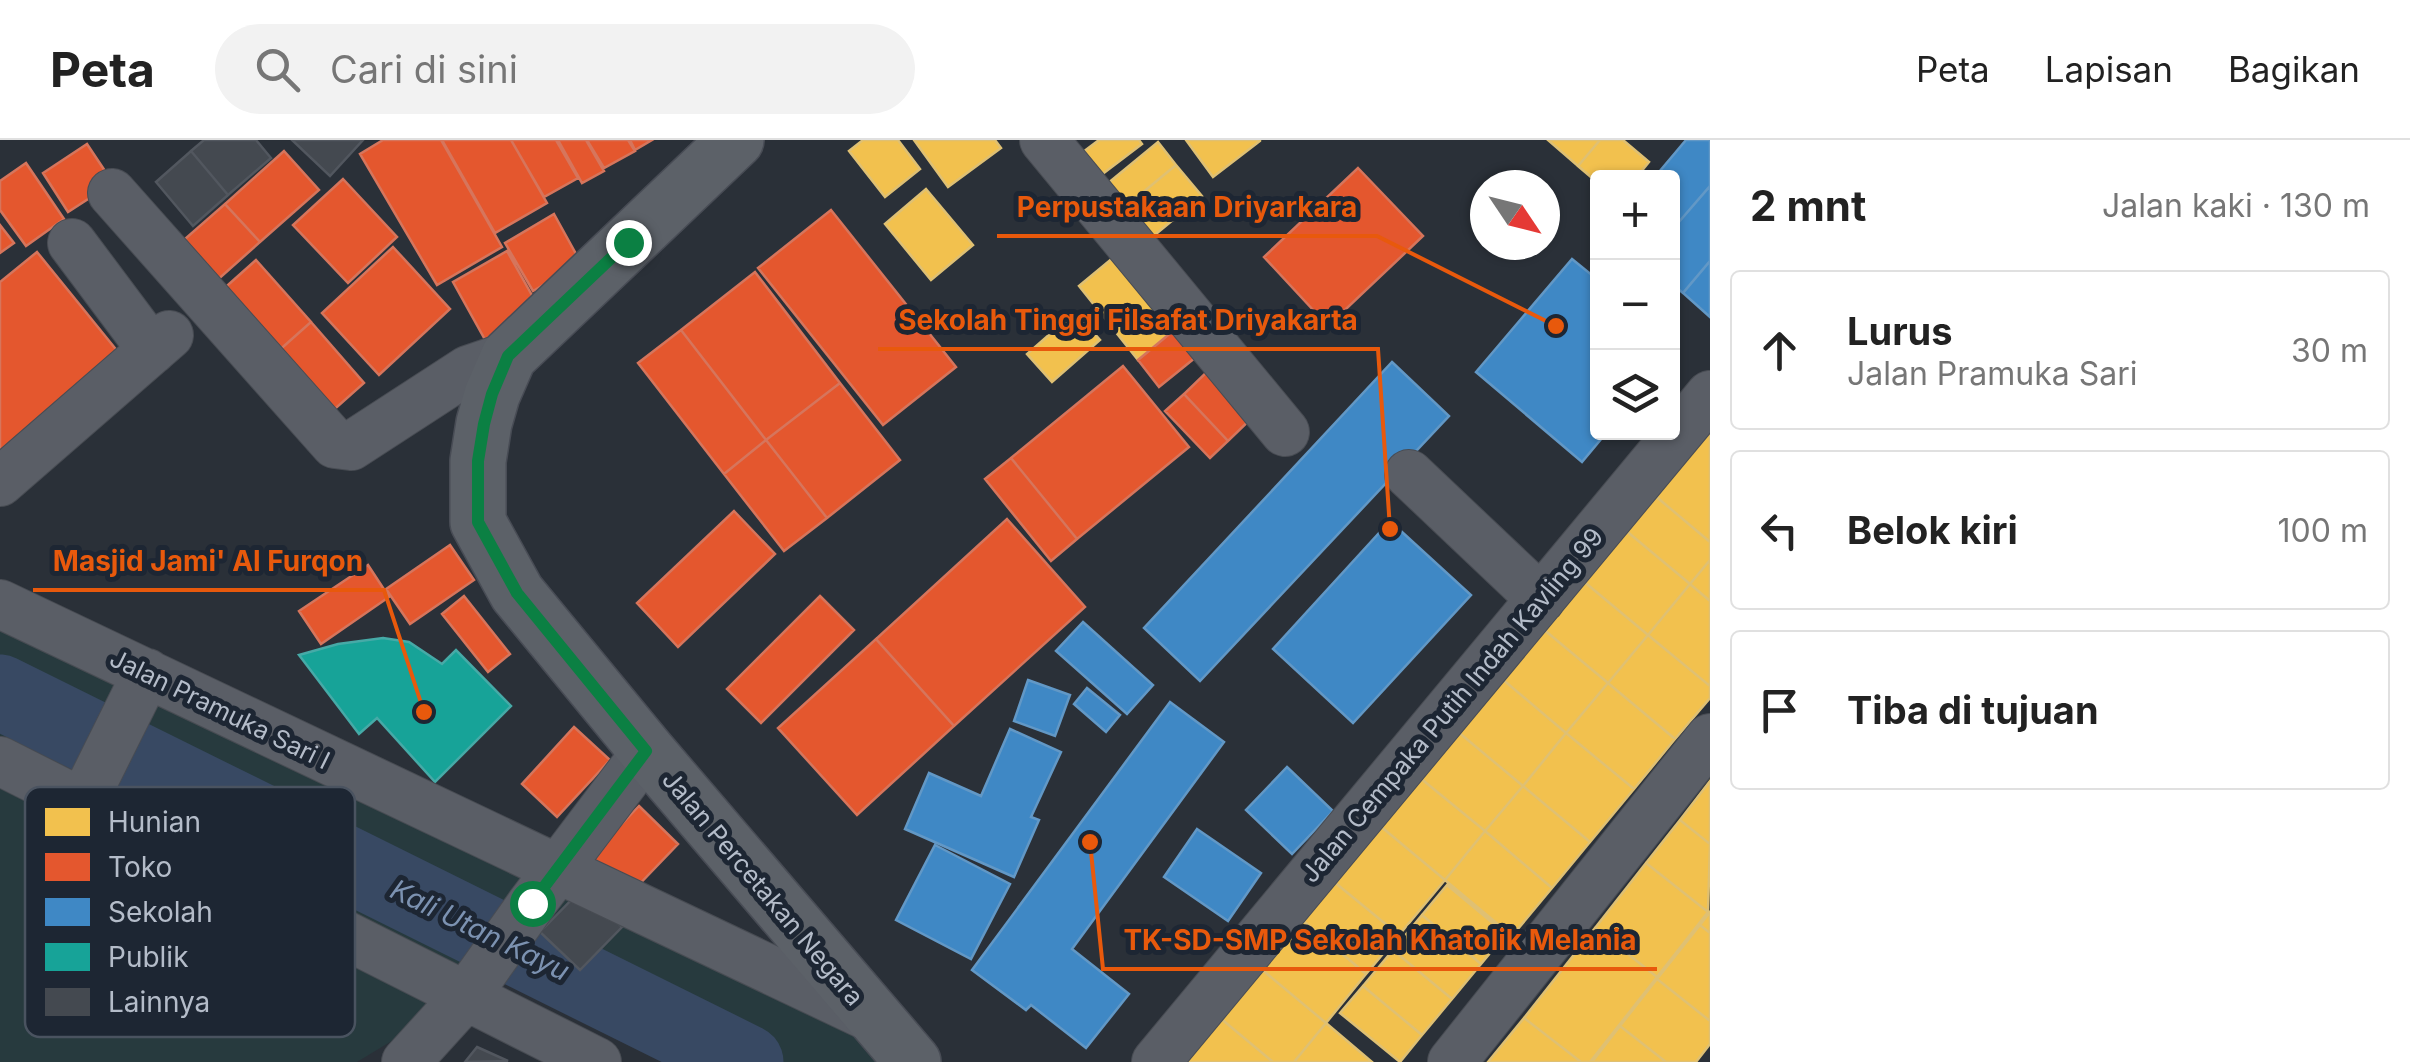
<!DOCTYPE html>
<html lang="id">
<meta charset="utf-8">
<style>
body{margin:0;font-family:Inter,sans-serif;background:#f2f2f2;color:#222}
.controls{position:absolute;right:30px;top:30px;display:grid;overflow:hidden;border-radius:10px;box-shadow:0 2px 8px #0004}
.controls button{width:90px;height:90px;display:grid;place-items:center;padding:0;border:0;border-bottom:2px solid #e0e0e0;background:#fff;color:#222;font:50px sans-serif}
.compass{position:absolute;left:1470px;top:30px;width:90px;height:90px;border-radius:50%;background:#fff;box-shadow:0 2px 8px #0004;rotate:125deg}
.stop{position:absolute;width:30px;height:30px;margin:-22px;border:8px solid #0b8043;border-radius:50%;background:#fff}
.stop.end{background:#0b8043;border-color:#fff;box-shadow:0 2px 10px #0008}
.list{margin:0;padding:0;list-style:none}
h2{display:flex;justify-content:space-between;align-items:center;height:130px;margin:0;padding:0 40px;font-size:42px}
h2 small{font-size:32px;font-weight:400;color:#767676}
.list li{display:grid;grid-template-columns:65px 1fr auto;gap:30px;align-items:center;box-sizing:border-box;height:160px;margin:0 20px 20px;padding:0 20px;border:2px solid #e0e0e0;border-radius:10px}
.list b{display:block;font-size:38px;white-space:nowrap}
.list p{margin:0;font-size:32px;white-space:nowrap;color:#767676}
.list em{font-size:32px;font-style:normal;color:#767676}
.icon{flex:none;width:55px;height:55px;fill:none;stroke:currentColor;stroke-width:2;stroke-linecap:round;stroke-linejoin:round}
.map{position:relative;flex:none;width:1710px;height:922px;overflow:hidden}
header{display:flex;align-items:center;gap:60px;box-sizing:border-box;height:140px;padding:0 50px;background:#fff;border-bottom:2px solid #e0e0e0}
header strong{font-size:48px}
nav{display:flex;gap:55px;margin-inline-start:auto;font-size:35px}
.search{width:700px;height:90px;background:#f2f2f2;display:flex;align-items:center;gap:25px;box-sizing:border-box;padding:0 35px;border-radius:55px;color:#767676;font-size:38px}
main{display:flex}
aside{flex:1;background:#fff}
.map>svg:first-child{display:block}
.green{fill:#273a3e}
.homes{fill:#f2c14e;stroke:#dfc073;stroke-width:2.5}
.shops{fill:#e4572e;stroke:#d6755c;stroke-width:2.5}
.schools{fill:#3f88c5;stroke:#6298c6;stroke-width:2.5}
.public{fill:#17a398;stroke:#46aaa7;stroke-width:2.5}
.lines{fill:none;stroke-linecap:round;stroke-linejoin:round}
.river{stroke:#384963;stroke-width:75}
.building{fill:#444950;stroke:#52575f;stroke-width:2.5}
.minor-casing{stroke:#484c53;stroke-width:50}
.major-casing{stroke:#484c55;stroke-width:58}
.minor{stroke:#5a5e66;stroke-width:48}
.major{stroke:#5c6168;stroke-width:55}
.route{stroke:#0b8043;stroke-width:12}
.labels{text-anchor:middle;stroke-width:10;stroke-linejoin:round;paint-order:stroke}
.street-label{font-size:25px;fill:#b4bcc9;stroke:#1d2633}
.water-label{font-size:28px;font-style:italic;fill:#7c92b1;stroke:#1d2633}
.key{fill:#1d2633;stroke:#4a5360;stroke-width:2.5}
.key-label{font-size:28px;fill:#b4bcc9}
.leader{fill:none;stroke:#e8590c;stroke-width:4}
.callout-dot{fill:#e8590c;stroke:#1d2633;stroke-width:4}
.callout-label{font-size:28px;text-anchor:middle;font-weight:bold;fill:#e8590c;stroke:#1d2633;stroke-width:10;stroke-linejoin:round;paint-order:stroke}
</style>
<header>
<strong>Peta</strong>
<div class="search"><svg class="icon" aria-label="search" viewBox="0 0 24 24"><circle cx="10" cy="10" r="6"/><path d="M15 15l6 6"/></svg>Cari di sini</div>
<nav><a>Peta</a><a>Lapisan</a><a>Bagikan</a></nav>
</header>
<main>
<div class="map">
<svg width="1710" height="922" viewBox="0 0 1710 922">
<rect width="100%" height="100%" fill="#2a3038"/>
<path class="green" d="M0 461 906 922H742L501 804 466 856 357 922H0Z"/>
<path class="homes" d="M863 0H898L920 29 885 57 849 11Z
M914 0H995L1001 8 948 47Z
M1099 0H1139L1142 4 1092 42 1075 18Z
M1186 0H1260V1L1213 37Z
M1548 0H1600L1578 26Z
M1600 0H1623L1649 22 1636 38H1598V43L1578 26Z
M1158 2 1176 25 1119 72 1101 49Z
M1176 25 1202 56 1145 103 1119 72Z
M926 49 973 105 931 140 885 84Z
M1120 112 1179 186 1138 220 1079 146Z
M1075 172 1100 200 1052 242 1027 214Z
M1710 286V402L1653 354Z
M1653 354 1710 402V420L1690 444 1624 389Z
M1624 389 1690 444 1648 495 1582 440Z
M1710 420V461L1690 444Z
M1582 440 1648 495 1608 543 1542 488Z
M1690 444 1710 461V546L1648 495Z
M1542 488 1608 543 1566 593 1501 538Z
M1648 495 1710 546V558L1675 599 1608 543Z
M1501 538 1566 593 1523 646 1457 591Z
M1608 543 1675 599 1634 649 1566 593Z
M1457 591 1523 646 1485 691 1419 637Z
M1566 593 1634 649 1590 702 1523 646Z
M1419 637 1485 691 1445 740 1379 685Z
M1710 641V704L1680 680Z
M1523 646 1590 702 1552 748 1485 691Z
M1680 680 1710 704 1708 772 1646 723Z
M1379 685 1445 740 1399 795 1333 741Z
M1485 691 1552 748 1512 796 1445 740Z
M1646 723 1708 772 1657 837 1595 788Z
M1333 741 1399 795 1366 834 1301 779Z
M1447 745 1506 794 1481 824 1422 775Z
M1710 772V793L1700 785Z
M1422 775 1481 824 1452 859 1393 810Z
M1301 779 1366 834 1326 883 1260 828Z
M1700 785 1710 793V881L1657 839Z
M1595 788 1657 837 1590 922H1581L1524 878Z
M1393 810 1452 859 1422 895 1363 846Z
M1260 828 1326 883 1294 922H1273L1219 877Z
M1657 839 1710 881V904L1696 922H1666L1620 886Z
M1363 846 1422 895 1400 922 1340 873Z
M1219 877 1273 922H1182Z
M1524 878 1581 922H1488Z
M1326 883 1372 922H1294Z
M1620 886 1666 922H1592Z"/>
<path class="shops" d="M383 0H441L502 107 437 145 360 14Z
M442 0H511L547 63 495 93Z
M511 0H556L578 38 544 57Z
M558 0H586L604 31 582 43Z
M587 0H628L635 11 604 28Z
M630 0H652L635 10Z
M87 4 113 43 68 72 43 33Z
M284 11 319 50 260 102 225 64Z
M26 23 64 79 26 106 0 70V41Z
M1358 28 1423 96 1328 186 1264 117Z
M343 39 397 97 348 143 293 85Z
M225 64 260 102 205 151 170 112Z
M831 70 956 227 883 285 758 128Z
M554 74 581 123 533 151 505 103Z
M0 85 14 103 0 113Z
M393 107 450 169 379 235 322 173Z
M507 111 542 173 488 205 453 142Z
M37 112 123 218 0 317V142Z
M256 120 311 182 266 222 211 160Z
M755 132 840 243 766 300 681 190Z
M311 182 364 243 319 283 266 222Z
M1179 186 1201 213 1159 247 1138 220Z
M681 190 766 300 724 334 638 223Z
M1123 226 1189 307 1077 399 1011 318Z
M1213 226 1257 273 1228 301 1184 254Z
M840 243 900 320 827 378 766 300Z
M1184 254 1228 301 1210 318 1165 271Z
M766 300 827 378 784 411 724 334Z
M1011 318 1077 399 1051 421 985 339Z
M734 371 775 414 678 507 637 463Z
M1007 379 1085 467 954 586 876 499Z
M450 405 474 440 410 484 386 449Z
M368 425 389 457 321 504 299 471Z
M464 456 510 514 488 532 442 474Z
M820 456 854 490 761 583 727 549Z
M876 499 954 586 857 675 778 588Z
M574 587 610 620 557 677 522 644Z
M639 666 678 704 628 756 589 718Z"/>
<path class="schools" d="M1686 0H1710V46L1672 90V38H1654Z
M1710 46V121L1683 153 1672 144V90Z
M1572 119 1598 140V292H1607L1582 322 1476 232Z
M1710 121V177L1683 153Z
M1392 222 1449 276 1200 541 1144 488Z
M1390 381 1471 455 1353 583 1273 509Z
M1083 482 1153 545 1127 574 1056 511Z
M1028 540 1070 555 1055 596 1014 581Z
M1087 548 1120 575 1106 592 1074 564Z
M1170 562 1224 602 1072 809 1129 854 1086 908 1031 865 1026 870 972 830Z
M1010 589 1061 612 1031 677 1039 680 1014 737 905 689 929 633 981 656Z
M1287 627 1333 671 1292 714 1246 670Z
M1197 689 1261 733 1228 781 1164 737Z
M935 705 1010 744 971 819 896 780Z"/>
<path class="public" d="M383 498 409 502 442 524 456 510 511 566 435 642 377 578 359 594 299 515 338 504Z"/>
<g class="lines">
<path class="river" d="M0 552 746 922"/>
</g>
<path class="building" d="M204 0H256L271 18 228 55 191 11Z
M292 0H363L330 36Z
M191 11 228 55 193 86 156 42Z
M583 748 622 787 580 830 540 792Z
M477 907 508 921 465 922Z"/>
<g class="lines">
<g class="minor-casing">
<path id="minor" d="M1044 0 1285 292
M112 53 335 304 351 306 468 230 509 216
M72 103 152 210
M1409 334 1541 459
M0 342 169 195
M0 464 874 879
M0 621 597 922
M83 662 147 533
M406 922 466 856 532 763 647 611
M1156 922 1710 255
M1452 922 1710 598"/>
</g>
<g class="major-casing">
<path id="major" d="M736 0 509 216 492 255 484 283 478 321V382L517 453 647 611 913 922"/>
</g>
<use href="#minor" class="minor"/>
<use href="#major" class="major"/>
</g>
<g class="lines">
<path class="route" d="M532 763 646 611 517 453 478 382V321L484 284 492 254 508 216 628 102"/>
</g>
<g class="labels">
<g class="street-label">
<text transform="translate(1452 565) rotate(-50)" y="9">Jalan Cempaka Putih Indah Kavling 99</text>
<text transform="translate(220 569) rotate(26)" y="9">Jalan Pramuka Sari I</text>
<text transform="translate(763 748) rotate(50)" y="9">Jalan Percetakan Negara</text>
</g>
<g class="water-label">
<text transform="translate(480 790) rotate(26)" y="10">Kali Utan Kayu</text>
</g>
</g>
<rect x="25" y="647" width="330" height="250" rx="15" class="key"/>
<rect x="45" y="668" width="45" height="28" fill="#f2c14e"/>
<rect x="45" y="713" width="45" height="28" fill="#e4572e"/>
<rect x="45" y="758" width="45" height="28" fill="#3f88c5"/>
<rect x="45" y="803" width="45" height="28" fill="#17a398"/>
<rect x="45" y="848" width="45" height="28" fill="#444950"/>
<g class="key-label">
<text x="108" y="692">Hunian</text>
<text x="108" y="737">Toko</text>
<text x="108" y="782">Sekolah</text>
<text x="108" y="827">Publik</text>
<text x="108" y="872">Lainnya</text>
</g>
<path class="leader" d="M1556 186L1377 96H997M1390 389L1378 209H878M424 572L384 450H33M1090 702L1103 829H1657"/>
<g class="callout-dot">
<circle cx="1556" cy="186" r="10"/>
<circle cx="1390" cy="389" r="10"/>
<circle cx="424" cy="572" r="10"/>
<circle cx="1090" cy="702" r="10"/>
</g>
<g class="callout-label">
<text x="1187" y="77">Perpustakaan Driyarkara</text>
<text x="1128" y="190">Sekolah Tinggi Filsafat Driyakarta</text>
<text x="208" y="431">Masjid Jami' Al Furqon</text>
<text x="1380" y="810">TK-SD-SMP Sekolah Khatolik Melania</text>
</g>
</svg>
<div class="controls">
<button>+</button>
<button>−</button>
<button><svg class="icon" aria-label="layers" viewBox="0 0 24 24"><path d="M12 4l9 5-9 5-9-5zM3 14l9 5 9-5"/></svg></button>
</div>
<svg class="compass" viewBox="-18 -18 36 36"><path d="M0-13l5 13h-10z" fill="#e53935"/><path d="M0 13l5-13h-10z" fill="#767676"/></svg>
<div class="stop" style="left:532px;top:763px"></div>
<div class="stop end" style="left:628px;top:102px"></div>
</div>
<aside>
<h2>2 mnt<small>Jalan kaki · 130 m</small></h2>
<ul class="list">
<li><svg class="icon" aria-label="ahead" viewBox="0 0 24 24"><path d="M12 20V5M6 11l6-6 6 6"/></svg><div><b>Lurus</b><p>Jalan Pramuka Sari</p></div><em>30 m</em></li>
<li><svg class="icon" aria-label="left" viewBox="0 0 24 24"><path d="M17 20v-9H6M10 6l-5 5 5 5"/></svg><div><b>Belok kiri</b></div><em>100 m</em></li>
<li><svg class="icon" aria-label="arrive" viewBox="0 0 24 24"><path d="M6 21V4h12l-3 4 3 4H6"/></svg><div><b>Tiba di tujuan</b></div></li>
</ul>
</aside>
</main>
